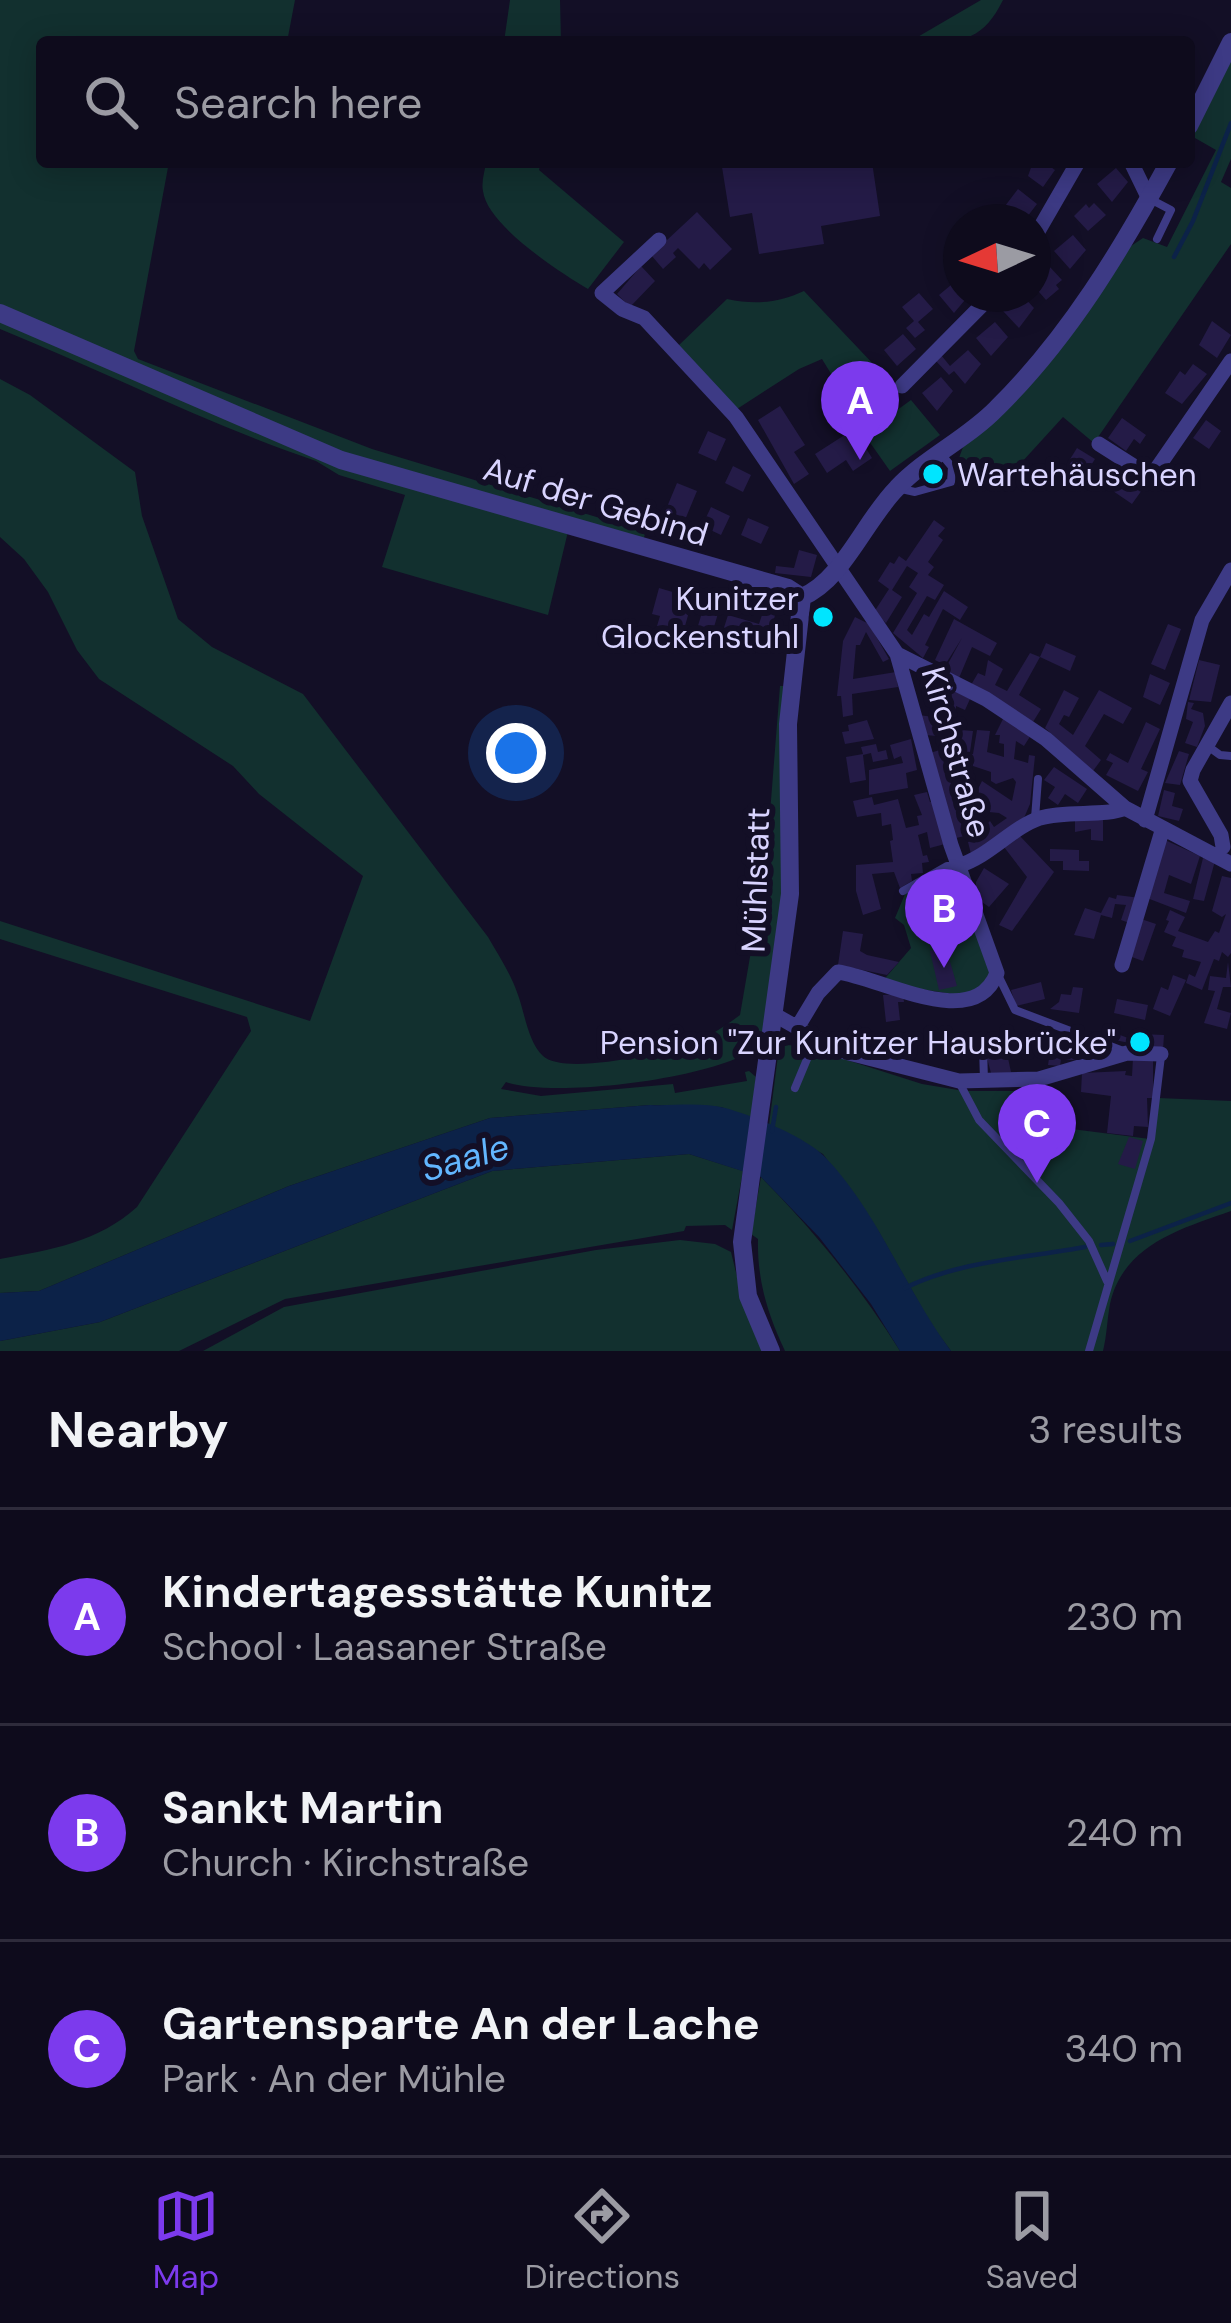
<!DOCTYPE html>
<meta charset="utf-8">
<style>
body{margin:0;font-family:"DM Sans",sans-serif;background:#171425;color:#f1f3f6}
.compass{position:absolute;left:943px;top:204px;width:108px;height:108px;border-radius:50%;background:#0e0b1c;box-shadow:0 6px 30px #0003;rotate:266deg}
.you{position:absolute;left:516px;top:753px;width:42px;height:42px;margin:-30px;border:9px solid #fff;border-radius:50%;background:#1a73e8;box-shadow:0 0 0 18px #1a73e833}
.badge{display:grid;place-items:center;width:78px;height:78px;border-radius:50%;background:#7c3aed;color:#fff;font-size:39px;font-weight:700}
.pin{position:absolute;translate:-50% -99px;filter:drop-shadow(0 3px 6px #0008)}
.pin::after{content:'';position:absolute;top:63px;width:42px;height:36px;background:inherit;clip-path:polygon(0 0,100% 0,50% 100%)}
.list{margin:0;padding:0;list-style:none}
h2{display:flex;justify-content:space-between;align-items:center;height:156px;margin:0;padding:0 48px;font-size:51px}
h2 small{font-size:39px;font-weight:400;color:#9b9ba3}
.list li{display:grid;grid-template-columns:78px 1fr auto;gap:36px;align-items:center;box-sizing:border-box;height:216px;padding:0 48px;border-top:3px solid #2e2b3b}
.list b{display:block;font-size:45px;white-space:nowrap}
.list p{margin:0;font-size:39px;white-space:nowrap;color:#9b9ba3}
.list em{font-size:39px;font-style:normal;color:#9b9ba3}
.icon{flex:none;width:66px;height:66px;fill:none;stroke:currentColor;stroke-width:2;stroke-linecap:round;stroke-linejoin:round}
.map{position:relative;flex:none;width:1231px;height:1351px;overflow:hidden}
.search{position:absolute;background:#0e0b1c;box-shadow:0 6px 30px #0003;left:36px;right:36px;top:36px;height:132px;display:flex;align-items:center;gap:30px;box-sizing:border-box;padding:0 42px;border-radius:12px;color:#9b9ba3;font-size:45px}
.sheet{height:804px;background:#0e0b1c}
nav{display:flex;justify-content:space-around;align-items:center;box-sizing:border-box;height:168px;border-top:3px solid #2e2b3b;background:#0e0b1c;font-size:33px;color:#9b9ba3}
nav a{display:grid;justify-items:center;gap:6px}
nav .on{color:#7c3aed}
.map>svg:first-child{display:block}
.green{fill:#12302f}
.water{fill:#0c2248}
.lines{fill:none;stroke-linecap:round;stroke-linejoin:round}
.stream{stroke:#0c2248;stroke-width:4.5}
.building{fill:#241b47;fill-rule:evenodd}
.service{stroke:#3d3a85;stroke-width:8}
.minor{stroke:#3d3a85;stroke-width:15}
.tertiary{stroke:#3d3a85;stroke-width:18}
.poi-dot{fill:#00e5ff;stroke:#130f26;stroke-width:4.5}
.labels{text-anchor:middle;stroke-width:12;stroke-linejoin:round;paint-order:stroke}
.poi-label{font-size:33px;fill:#d9d4ff;stroke:#130f26;text-anchor:end}
.street-label{font-size:33px;fill:#d9d4ff;stroke:#130f26}
.water-label{font-size:36px;font-style:italic;fill:#62b6ff;stroke:#130f26}
</style>
<div class="map">
<svg width="1231" height="1351" viewBox="0 0 1231 1351">
<rect width="100%" height="100%" fill="#130f26"/>
<path class="green" d="M0 0H295L287 42H42V162H169L134 351 138 359 372 449 646 532 642 542 571 519 548 615 382 567 405 495 339 475 316 461C207 424 106 372 0 329Z
M510 0H560L561 42H504Z
M981 0H1003C980 47 954 42 909 42Z
M1231 56V159L1221 182 1231 188V244L1094 443 1063 417 999 487 962 465 959 458 963 447 1131 246 1143 238 1167 247 1216 150 1195 138 1189 148V139Z
M486 162H541L539 170 624 242 588 289C559 272 487 225 483 191 481 182 485 171 486 162Z
M804 291 894 386 857 416 822 359 799 369 737 409 678 346 727 299C755 305 778 303 804 291Z
M0 379 30 395 135 472 142 516 178 619 212 647 303 694 488 937C499 956 511 974 518 995 525 1014 528 1042 543 1056 565 1076 663 1053 690 1043 709 1037 724 1027 740 1015L766 864 780 686H785L783 895 764 1042C729 1078 554 1099 506 1082L501 1089 541 1096 673 1084 675 1093 747 1081 745 1072 749 1071 756 1077 751 1118 721 1107 650 1105 490 1118 289 1186 39 1291 0 1293V1259C51 1250 98 1242 137 1207L251 1031 247 1017 0 939V921L310 1021 363 876 259 794 233 766 99 679 77 650 48 592 24 559 0 537Z
M911 400 940 435 890 471 864 434Z
M950 869 983 941 991 982 966 996 881 983 911 948 904 925 895 918 905 894Z
M786 1045 803 1046 922 1084 964 1091H1043L1046 1108 1056 1127 1150 1139 1158 1098 1231 1101V1211C1180 1229 1123 1245 1110 1304 1107 1320 1107 1335 1103 1351H951L931 1324 879 1232 823 1154 769 1125 779 1048Z
M689 1154 743 1171 732 1230 725 1225 686 1226 684 1231 285 1299 179 1351H0V1341L100 1322 492 1171Z
M761 1177C814 1231 860 1287 900 1351H785C767 1313 757 1279 758 1239L751 1234Z
M680 1240 715 1244 731 1252 745 1309 762 1351H203L284 1307 596 1250Z"/>
<path class="water" d="M650 1105C674 1106 702 1102 725 1108 752 1115 805 1137 824 1156 877 1210 906 1291 951 1351H900L871 1304 819 1237 761 1177 689 1154 492 1171 100 1322 0 1341V1293L39 1291 289 1186 490 1118Z"/>
<g class="lines">
<path class="stream" d="M1174 257 1193 221 1231 123
M772 1131 776 1107
M1130 1241 1231 1203
M1101 1245 1113 1244
M905 1288C959 1261 1026 1258 1085 1247"/>
</g>
<path class="building" d="M756 162H872L880 216 821 226 824 244 759 254 752 213 730 217 722 167Z
M1033 162H1044L1055 170 1043 187 1028 176Z
M1116 168 1128 182 1112 202 1097 184Z
M1018 189 1037 204 1024 221 1005 206Z
M1094 203 1106 215 1088 231 1074 216 1086 204 1089 208Z
M697 212 732 249 710 270 704 263 699 269 678 248 673 253 676 257 663 269 651 255Z
M1073 235 1086 250 1070 269 1054 251Z
M641 266 655 281 630 307 617 294Z
M1049 266 1062 280 1056 285 1059 289 1046 300 1033 285V280Z
M957 280 961 294H970L954 313 939 295Z
M919 293 933 309 918 322 925 330 915 338 906 328 914 321 902 307Z
M1021 294 1034 308 1019 328 1003 311Z
M1212 321 1231 335 1217 358 1199 345Z
M995 322 1008 337 991 356 976 338Z
M903 334 916 349 897 366 884 350Z
M968 350 981 364 965 384 954 371 949 375 935 360 941 355 950 366Z
M1193 364 1207 374 1182 404 1165 393 1180 371 1185 375Z
M941 377 953 391 937 411 922 393Z
M780 406 805 445 794 452 809 474 794 484 758 420Z
M1122 418 1146 435 1140 444 1134 439 1126 451 1108 438Z
M1206 420 1221 431 1209 449 1193 438Z
M854 429 872 458 853 471 846 460 827 473 815 454Z
M708 431 726 439 716 461 698 453Z
M1077 448 1095 459 1085 475 1067 464Z
M733 466 751 475 743 492 725 483Z
M1122 477 1142 490 1132 504 1113 491Z
M677 483 697 491 682 527 662 519Z
M711 507 730 516 721 535 702 526Z
M748 518 769 527 761 544 741 535Z
M934 520 945 528 938 536 943 540 928 562 934 567 928 575 944 585 935 600 927 596 907 630 912 635 924 614 929 617 944 591 968 607 960 620 943 609 925 645 929 647 923 658 893 633 917 593 909 587 918 573 907 566 892 590 902 597 886 623 874 612 889 589 878 581 890 562 894 564 899 556 906 561Z
M799 550 817 555 811 577 775 573 776 566 794 568Z
M659 588 693 598 683 633 657 626 660 616 652 614Z
M704 606 719 610 712 634 697 629Z
M763 612 775 615 767 650 721 637 728 615 759 624Z
M855 617 869 624 889 659 883 662 866 632 860 645H856L853 679 896 672 898 687 852 694 853 715 843 717 841 696H837L843 641Z
M954 619 997 643 990 656 972 647 959 678 944 671 962 638 945 665 935 660Z
M1168 624 1181 629 1165 670 1151 664Z
M1046 643 1076 656 1070 671 1040 657Z
M1030 653 1040 657 1019 695 1041 709 1033 722 971 685 978 673 985 676 988 660 1003 669 995 685 1007 691Z
M1199 660 1220 665 1211 702 1189 700Z
M1150 674 1170 683 1160 705 1143 697Z
M937 682 970 699 965 710 956 706V719H947V700L936 695Z
M1064 690 1079 698 1069 717 1064 715 1059 724 1073 735 1099 690 1132 708 1123 724 1104 714 1085 746 1101 760 1093 771 1045 728Z
M1188 702 1194 703 1191 709 1203 713 1205 726 1197 747 1185 743 1193 722 1186 719Z
M919 715 947 719V722L962 726 961 730 973 731 970 752 960 751 961 738 925 735Z
M1004 717 1031 735 1024 746 1016 741 1014 759 1028 763 1029 755 1035 756 1030 804 1024 818 971 854 968 842 990 829 986 825 990 821 994 827 1007 818 999 813 989 812 985 817 972 809 976 799 965 794 970 812 963 814 969 835 956 838 930 753 943 749 944 744 954 745 953 754 945 753 956 784 960 753 973 754 977 730 990 731 987 752 1004 757V744L999 743 1000 735H995ZM973 760V766L991 772V781L996 784 1013 778 1016 782 1012 801 982 781 977 791 969 787Z
M867 720 874 739 845 744 842 732 849 731 848 725Z
M1146 722 1160 729 1141 769 1148 772 1138 791 1106 775 1113 763 1106 760 1110 753 1128 763Z
M911 739 917 770 906 773 908 788 869 795V770L903 763 901 756 894 759 890 745Z
M876 744 878 752 886 750 888 759 873 762 871 753 863 755 866 780 850 783 846 757 863 754 861 747Z
M1179 751 1189 754 1180 785 1165 783Z
M1054 767 1087 789 1078 803 1065 794 1058 805 1048 798 1055 787 1044 780Z
M1164 790 1175 793 1172 806 1183 809 1179 821 1158 816Z
M927 792 930 802 934 801 945 844 930 848 927 832 918 835 923 856 927 855 929 862 922 863 923 873 911 874 912 881 900 888 894 872 872 874 881 909 863 915 856 891V865L893 862 890 841 893 840 891 824 882 826 881 813 857 817 853 801 872 797 874 805 898 799 906 828 919 825 917 816 922 815 914 795Z
M1103 816V841L1091 840V829L1075 832V818Z
M1019 835 1054 872 1012 931 999 925 1027 877 1004 847Z
M1165 840 1200 856 1191 884 1169 875 1164 893 1190 901 1186 913 1147 898Z
M1050 849 1079 850V861H1089V871L1063 870V861H1050Z
M1203 858 1215 861 1204 901 1193 899Z
M984 868 1009 884 989 907 975 897 976 882Z
M1222 876 1231 878V953L1228 957 1222 952 1219 961 1214 959 1202 990 1186 983 1189 974 1195 977 1201 962 1182 957 1184 950 1172 946 1176 937 1164 932 1169 921 1166 920 1170 910 1185 917 1178 931 1208 942 1215 931 1219 933 1226 914 1222 917 1212 911Z
M1117 895 1140 898 1132 924 1121 920 1126 905 1115 904 1112 918 1101 915 1094 939 1074 935 1085 908 1101 913 1109 897 1116 899Z
M1141 919 1156 924 1143 961 1129 956Z
M843 931 863 934 860 951 867 955 899 962 887 975 838 965Z
M943 937 957 986 939 990 930 951 934 950 931 940Z
M1228 962 1231 987H1223L1217 1009 1231 1013 1227 1029 1204 1023 1215 991 1208 990 1210 976 1226 978Z
M1173 975 1186 980 1170 1016 1153 1009 1161 987 1168 990Z
M1041 982 1045 999 1016 1006 1011 990Z
M1073 987 1083 988 1079 1013 1050 1009 1059 1002 1061 994 1071 995Z
M903 994 904 1002H898L900 1020 886 1022 883 995Z
M1117 999 1148 1005 1145 1020 1114 1013Z
M1112 1032 1128 1038 1129 1034 1140 1038V1034L1164 1035 1163 1050 1110 1039Z
M1062 1039 1085 1041 1083 1061 1061 1059 1060 1066 1048 1065 1050 1052 1060 1054Z
M1006 1049 1011 1072 992 1077 986 1054Z
M1133 1058 1153 1059V1098H1147L1148 1127 1134 1126 1133 1136 1107 1133 1111 1096 1081 1092 1082 1073 1126 1071 1125 1075 1132 1076Z
M1129 1137 1143 1141 1135 1169 1118 1164Z"/>
<g class="lines">
<path class="service" d="M1150 199 1171 210 1157 239
M897 488 915 492 951 482 952 467 942 455
M1209 747 1220 755 1231 756
M1035 818 1038 779
M903 891 947 866H957
M998 975 1015 1010 1126 1052
M983 1046 984 1081
M960 1084 979 1120 1059 1203 1089 1241 1107 1281
M795 1088 815 1040
M1089 1351 1151 1139 1161 1056"/>
<path class="minor" d="M1131 162 1149 199
M659 240 602 293 622 309 644 318 736 417 897 654 986 699 1046 739 1125 808 1231 864
M1033 240 1078 162
M902 386 993 294
M1099 444 1151 477 1231 361
M1145 820 1202 620 1231 570
M1223 847 1221 835 1190 781 1193 770 1231 703
M958 866C990 856 1011 828 1040 818 1067 810 1106 817 1125 808
M1122 965 1162 831
M775 1015 837 1050 959 1081 1039 1079 1127 1053 1161 1054
M797 1028 818 993 838 972C882 978 974 1033 997 973L951 845 897 654"/>
<path class="tertiary" d="M1189 126 1231 42
M0 313 341 460 788 588 802 597
M802 597C843 580 865 520 897 488 926 457 967 439 997 408 1069 337 1121 250 1169 162
M771 1351 748 1296 742 1242 790 894 788 724 802 597"/>
</g>
<g class="poi-dot">
<circle cx="933" cy="474" r="12"/>
<circle cx="823" cy="617" r="12"/>
<circle cx="1140" cy="1042" r="12"/>
</g>
<g class="labels">
<g class="poi-label">
<text x="957" y="486" text-anchor="start">Wartehäuschen</text>
<text x="799" y="610">Kunitzer<tspan x="799" dy="38">Glockenstuhl</tspan></text>
<text x="1116" y="1054">Pension "Zur Kunitzer Hausbrücke"</text>
</g>
<g class="street-label">
<text transform="translate(596 501) rotate(17)" y="12">Auf der Gebind</text>
<text transform="translate(957 752) rotate(74)" y="12">Kirchstraße</text>
<text transform="translate(755 880) rotate(-88)" y="12">Mühlstatt</text>
</g>
<g class="water-label">
<text transform="translate(465 1157) rotate(-16)" y="13">Saale</text>
</g>
</g>
</svg>
<svg class="compass" viewBox="-18 -18 36 36"><path d="M0-13l5 13h-10z" fill="#e53935"/><path d="M0 13l5-13h-10z" fill="#9b9ba3"/></svg>
<div class="you"></div>
<div class="pin badge" style="left:860px;top:460px">A</div>
<div class="pin badge" style="left:944px;top:968px">B</div>
<div class="pin badge" style="left:1037px;top:1183px">C</div>
<div class="search"><svg class="icon" aria-label="search" viewBox="0 0 24 24"><circle cx="10" cy="10" r="6"/><path d="M15 15l6 6"/></svg>Search here</div>
</div>
<section class="sheet">
<h2>Nearby<small>3 results</small></h2>
<ul class="list">
<li><span class="badge">A</span><div><b>Kindertagesstätte Kunitz</b><p>School · Laasaner Straße</p></div><em>230 m</em></li>
<li><span class="badge">B</span><div><b>Sankt Martin</b><p>Church · Kirchstraße</p></div><em>240 m</em></li>
<li><span class="badge">C</span><div><b>Gartensparte An der Lache</b><p>Park · An der Mühle</p></div><em>340 m</em></li>
</ul>
</section>
<nav>
<a class="on"><svg class="icon" aria-label="map" viewBox="0 0 24 24"><path d="M3 6l6-2 6 2 6-2v14l-6 2-6-2-6 2zM9 4v14M15 6v14"/></svg>Map</a>
<a><svg class="icon" aria-label="directions" viewBox="0 0 24 24"><path d="M12 3l9 9-9 9-9-9zM9 14v-3h6M13 9l2 2-2 2"/></svg>Directions</a>
<a><svg class="icon" aria-label="saved" viewBox="0 0 24 24"><path d="M7 4h10v16l-5-4-5 4z"/></svg>Saved</a>
</nav>
